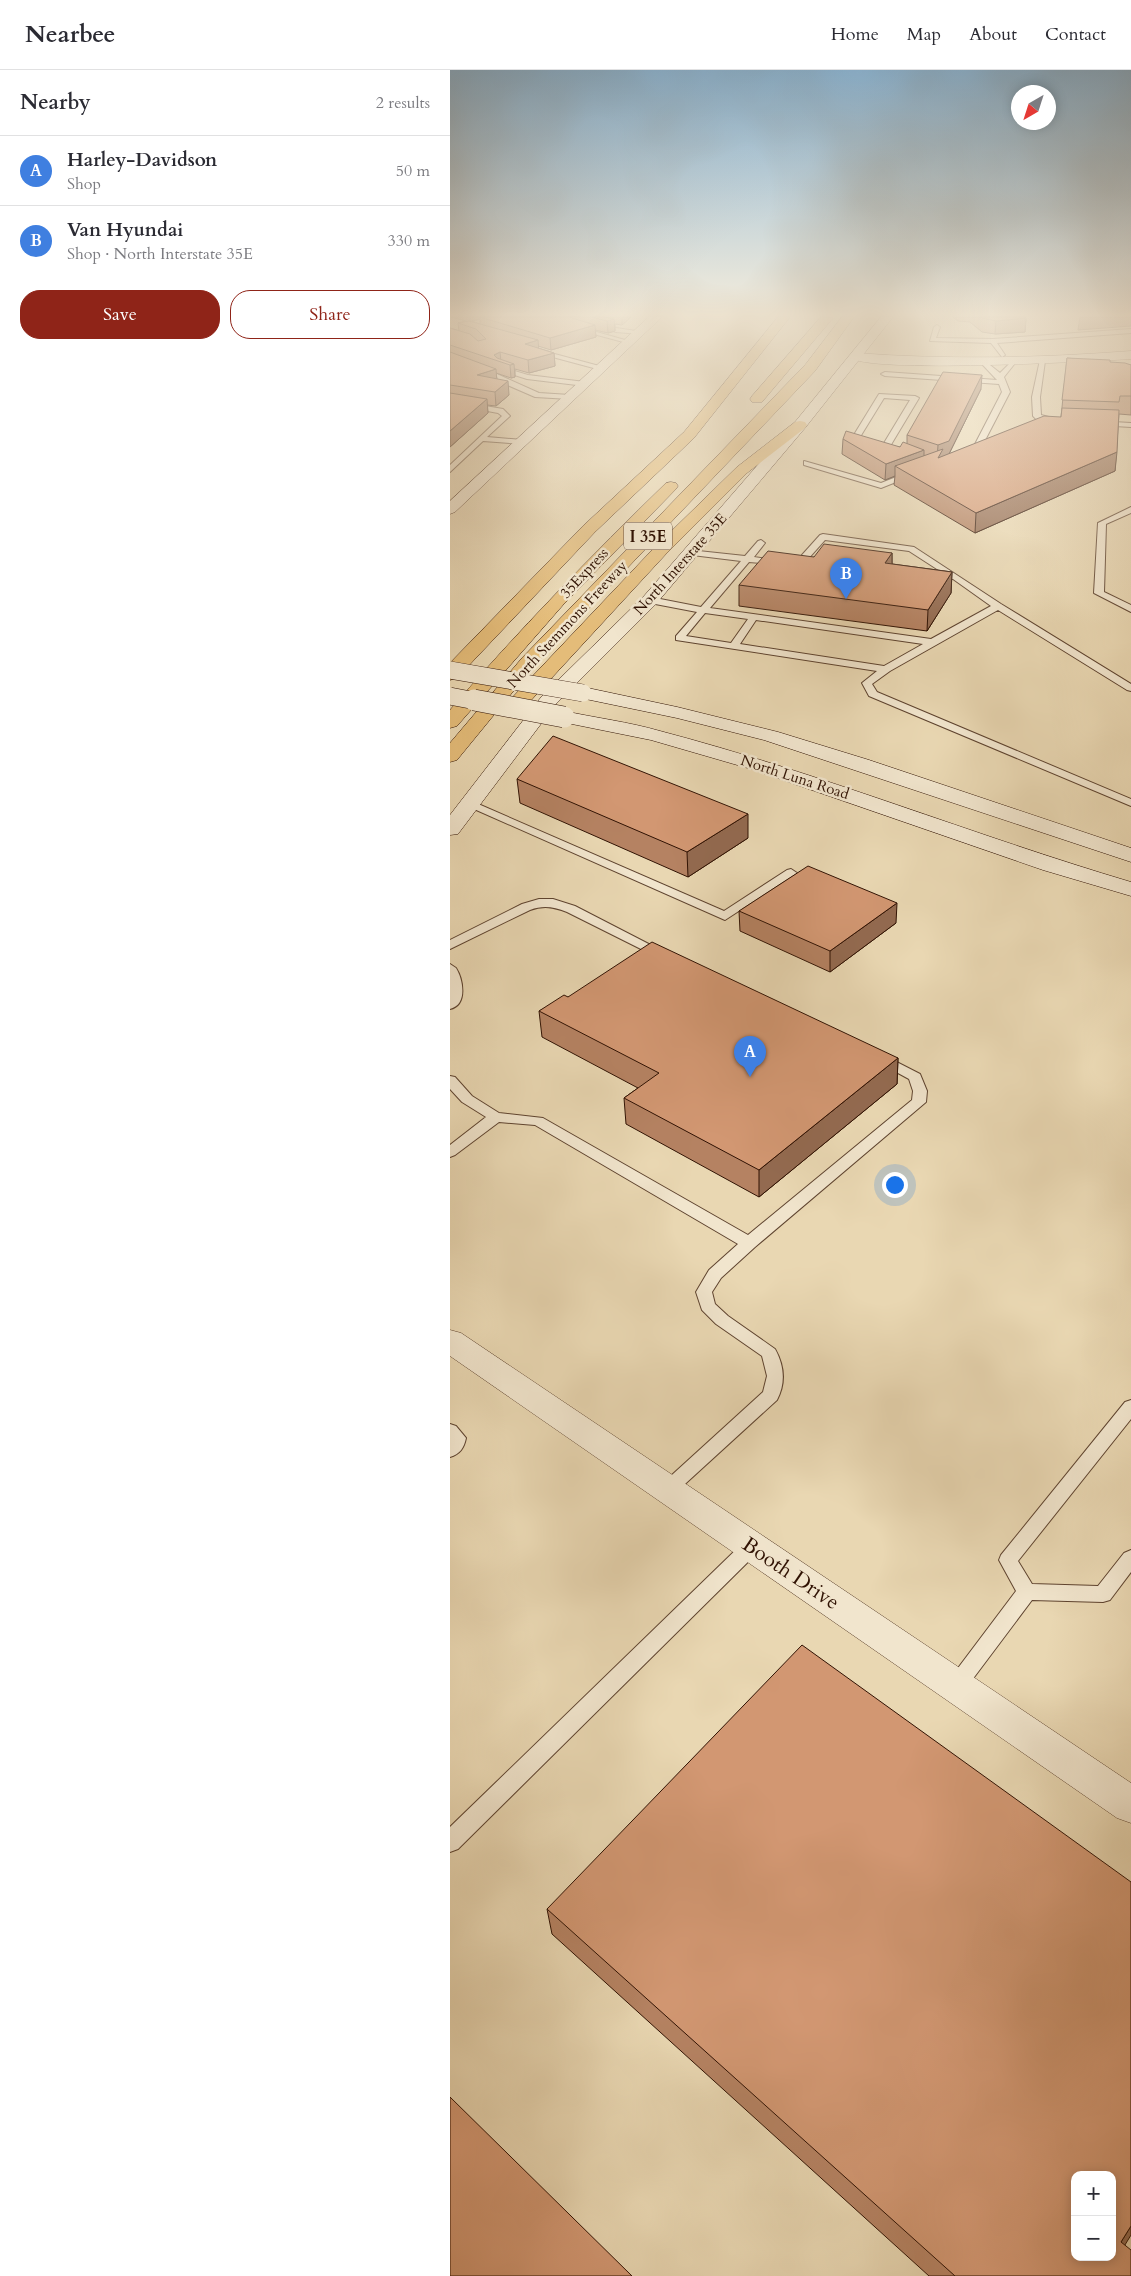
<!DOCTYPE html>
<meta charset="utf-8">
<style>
body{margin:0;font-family:Cardo,serif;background:#f7f7f7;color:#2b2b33}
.controls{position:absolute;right:15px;bottom:15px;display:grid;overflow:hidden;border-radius:10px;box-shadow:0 2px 12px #0003}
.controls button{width:45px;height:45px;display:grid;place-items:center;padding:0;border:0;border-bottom:1px solid #e1e1e2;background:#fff;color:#2b2b33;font:25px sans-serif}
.compass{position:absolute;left:561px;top:15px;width:45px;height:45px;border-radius:50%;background:#fff;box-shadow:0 2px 12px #0003;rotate:219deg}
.you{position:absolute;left:444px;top:1114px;width:18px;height:18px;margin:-12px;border:4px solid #fff;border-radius:50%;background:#1a73e8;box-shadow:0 0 0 8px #1a73e833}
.badge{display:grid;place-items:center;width:32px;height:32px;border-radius:50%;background:#8f2418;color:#fff;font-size:16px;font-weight:700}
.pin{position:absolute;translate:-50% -41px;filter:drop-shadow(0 1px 2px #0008)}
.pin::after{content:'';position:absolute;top:26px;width:18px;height:15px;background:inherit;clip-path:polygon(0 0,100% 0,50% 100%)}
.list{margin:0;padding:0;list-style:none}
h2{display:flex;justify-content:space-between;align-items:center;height:65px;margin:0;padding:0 20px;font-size:21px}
h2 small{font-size:16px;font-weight:400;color:#7c7c81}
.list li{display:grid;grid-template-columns:32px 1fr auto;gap:15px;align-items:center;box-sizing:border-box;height:70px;padding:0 20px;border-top:1px solid #e1e1e2}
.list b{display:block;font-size:19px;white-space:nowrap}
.list p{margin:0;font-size:16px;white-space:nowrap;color:#7c7c81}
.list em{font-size:16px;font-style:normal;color:#7c7c81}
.actions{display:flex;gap:10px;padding:15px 20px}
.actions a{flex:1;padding:11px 0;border:1px solid #8f2418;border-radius:20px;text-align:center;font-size:18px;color:#8f2418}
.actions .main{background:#8f2418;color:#fff}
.map{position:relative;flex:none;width:681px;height:2206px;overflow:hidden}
header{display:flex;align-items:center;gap:30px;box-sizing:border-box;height:70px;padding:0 25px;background:#fff;border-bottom:1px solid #e1e1e2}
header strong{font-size:24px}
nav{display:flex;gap:28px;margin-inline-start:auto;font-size:18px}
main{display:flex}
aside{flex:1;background:#fff}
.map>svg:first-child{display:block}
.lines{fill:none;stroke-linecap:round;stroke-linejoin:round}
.service-casing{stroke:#5e432f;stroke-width:2}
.minor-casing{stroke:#5e432f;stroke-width:1}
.secondary-casing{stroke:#301203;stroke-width:1}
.motorway-casing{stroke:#301203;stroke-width:1}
.service{fill:#f1e5cd;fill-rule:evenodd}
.minor{fill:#f1e5cd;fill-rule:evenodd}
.secondary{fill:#f1e5cd;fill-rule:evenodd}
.motorway{fill:#e4bc79;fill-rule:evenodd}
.secondary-bridge-far1-casing{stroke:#301203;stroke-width:18;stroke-linecap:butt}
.secondary-bridge-casing{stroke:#301203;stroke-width:22;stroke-linecap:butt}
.secondary-bridge-far1{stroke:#f1e5cd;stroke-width:17}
.secondary-bridge{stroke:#f1e5cd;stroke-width:21}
.wall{fill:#b58262;stroke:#301203;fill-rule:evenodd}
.shaded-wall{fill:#936a50;stroke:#301203}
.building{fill:#d29772;stroke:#301203;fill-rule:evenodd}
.labels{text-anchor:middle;stroke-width:5;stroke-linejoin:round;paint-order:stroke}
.far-street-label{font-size:15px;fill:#301203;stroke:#f1e5cd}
.shield{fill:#f1e5cd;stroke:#6a5140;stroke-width:1}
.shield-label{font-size:16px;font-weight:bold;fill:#301203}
.near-street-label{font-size:21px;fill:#301203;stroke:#f1e5cd}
</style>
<header>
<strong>Nearbee</strong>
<nav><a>Home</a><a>Map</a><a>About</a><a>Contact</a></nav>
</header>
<main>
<aside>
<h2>Nearby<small>2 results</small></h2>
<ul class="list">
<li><span class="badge" style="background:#3f7fe0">A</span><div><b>Harley-Davidson</b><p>Shop</p></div><em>50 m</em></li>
<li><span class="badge" style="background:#3f7fe0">B</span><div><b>Van Hyundai</b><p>Shop · North Interstate 35E</p></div><em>330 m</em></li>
</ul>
<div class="actions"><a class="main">Save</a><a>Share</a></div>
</aside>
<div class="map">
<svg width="681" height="2206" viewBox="0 0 681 2206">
<rect width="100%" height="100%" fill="#e9d7b2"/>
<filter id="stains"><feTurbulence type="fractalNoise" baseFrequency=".004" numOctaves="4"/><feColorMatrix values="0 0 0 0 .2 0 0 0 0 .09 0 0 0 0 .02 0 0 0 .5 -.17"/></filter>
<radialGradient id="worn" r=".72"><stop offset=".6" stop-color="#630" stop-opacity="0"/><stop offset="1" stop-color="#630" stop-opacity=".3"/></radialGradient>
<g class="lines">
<g class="service-casing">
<path id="service" d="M118 247H128L166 258 193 262 190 264 166 262Z
M487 255 490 257 486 268 543 269 681 259V263L547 273 555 285 552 287 541 273 480 271 484 257Z
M125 257H129L182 272 177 273 125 259Z
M86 279 153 297 155 298 151 300 84 282V280Z
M0 289 47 304 89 323 120 325 124 327 120 329 85 327 41 308 0 293Z
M563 290 566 292 554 307 560 322 530 380 517 385 513 383 523 378 552 322 549 314 435 306 431 304 435 302 547 310 531 293V291H535L550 303Z
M590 290 595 291 590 327 591 345 610 350V354L588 351 583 346 582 327Z
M51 297 78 305 135 312 139 314 135 316 77 309 49 300 47 299Z
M429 324 465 326 469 328 439 378 435 380 431 378 460 330 434 328 410 367 424 372V376H418L402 368Z
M0 330 53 339 60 346 37 367 73 370 77 372 73 374 33 371 0 402V395L52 346 48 343 0 334Z
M645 351 681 353V357L648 355 644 353Z
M354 391 431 413 459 402 466 404 431 418 354 395Z
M681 437V443L656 454 654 522 681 535V542L644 523 648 453Z
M373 464 464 477 551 534 681 614V621L677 620 548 540 440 601 422 614 427 622 681 729V736L419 626 412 613 427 601 226 570V566L247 542 200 533 195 530 200 527 251 537 291 491 242 485 239 484V480L295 486 308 471 311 470 315 473 304 487 332 491V495L299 492 260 538 481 569 541 536 503 509 480 506V502L493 503 459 481 375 470 358 489H352V485L370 465ZM255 543 298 549 281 573 236 566ZM306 550 473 574 434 596 290 574Z
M19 730 274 841 337 800 341 799 347 803 275 850 15 735 13 733Z
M89 829H103L125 836 220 885 214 889 209 888 117 842C103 837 94 835 80 840L0 879V870L72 834Z
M0 894 6 898C13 909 18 935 0 939Z
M431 984 470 1004 477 1021 476 1032 305 1177 271 1208 262 1222 265 1234 278 1246 325 1279C334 1295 336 1313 327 1330L224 1424 218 1426 212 1424 209 1419 212 1414 313 1322 317 1306 312 1286 266 1254 252 1240 246 1222 259 1200 288 1174 85 1055 49 1052 5 1085 0 1087V1075L36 1047 12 1032 0 1019V1006L5 1007 22 1026 49 1043 93 1048 298 1165 462 1030 463 1021 459 1009 426 991 424 988 426 985Z
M681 1330V1349L568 1491 582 1514 648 1516 674 1483 681 1480V1502L660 1530 653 1532 582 1530 513 1622 506 1625 499 1622 496 1616 499 1610 566 1521 549 1490 551 1485 675 1332Z
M0 1354 6 1356 16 1368C14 1378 10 1384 0 1387Z
M302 1468 309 1471 311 1476 309 1481 8 1779 0 1782V1757L295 1471Z"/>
</g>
<g class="minor-casing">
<path id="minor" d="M681 281V289C646 291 414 304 400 287L406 283C498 290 589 288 681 281Z
M0 1260 11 1263 681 1713V1753L667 1748 0 1286Z"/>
</g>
<g class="secondary-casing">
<path id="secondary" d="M199 247H212L5 442 0 444V431Z
M431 247H443L355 358 206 534 106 634 8 764 0 765V745L92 626 194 526 345 352Z
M133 617 227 637 328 662 419 690 681 778V792L314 670 227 648 126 627 124 623 126 619Z
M114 641C146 648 179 652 210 661 370 703 523 765 681 812V826L593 800 301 699 201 670 107 651 104 647 107 643Z"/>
</g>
<g class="motorway-casing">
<path id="motorway" d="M328 247H340L244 368 145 462 7 608 0 610V593L133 456 234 362Z
M371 247 383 248 312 332H302L300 329 302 326Z
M392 247H404L365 301 84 596 7 690 0 692V673L72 588 355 295Z
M350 351 355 352 357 355 355 358 297 403 216 484 73 639 66 641 59 639 57 635 59 631 204 478 287 397 345 352Z
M221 412 226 413 228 416 226 419 113 535 7 656 0 658V640C68 561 141 486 216 413Z"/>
</g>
<use href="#service" class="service"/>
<use href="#minor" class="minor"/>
<use href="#secondary" class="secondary"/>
<use href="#motorway" class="motorway"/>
<g class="secondary-bridge-far1-casing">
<path id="secondary-bridge-far1" d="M0 600 133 623
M0 626 31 632"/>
</g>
<g class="secondary-bridge-casing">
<path id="secondary-bridge" d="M24 630 114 647"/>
</g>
<use href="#secondary-bridge-far1" class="secondary-bridge-far1"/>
<use href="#secondary-bridge" class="secondary-bridge"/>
</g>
<path class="wall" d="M1 247H181L172 255 165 254V261L158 263 145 260 146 267 101 280 88 276V278L104 283 105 296 79 303 65 299V307L61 308 46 303 47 309 59 325 46 336 37 335 38 343 0 377V258L9 261 8 253 16 251ZM30 249V254L22 251Z
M503 247H574L576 248 575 262 545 264 532 262 520 252 508 251Z
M617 288 681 295V345L669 344 665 401 525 463 444 415 445 406 435 410 392 384 393 369 450 377 457 374V365L531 319 499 384 611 347Z
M442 483V494L502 502 501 523 477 561 289 536V515L364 487Z
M67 709 298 768 238 807 70 733Z
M289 841 446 853 380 902 290 861Z
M118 927 448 988 447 1014 309 1127 176 1054 174 1028 188 1018 92 967 89 941Z
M97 1839 675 2175 681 2206H479L102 1864Z"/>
<path class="shaded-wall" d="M19 247H30V249L19 252Z
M172 247H181L172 255Z
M630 247H681V256L628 260Z
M576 248 575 262 545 264 546 251Z
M164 249 165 261 158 263 157 251Z
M145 255 146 267 101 280 100 268Z
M88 270 89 283 75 274Z
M50 282 51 292 44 285Z
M104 283 105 296 79 303 78 290Z
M64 294 65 307 61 308 60 295Z
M46 299 47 313 27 305Z
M532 305 531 319 498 386 487 390 488 375Z
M58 311 59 325 46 336 45 322Z
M37 329 38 343 0 377V361Z
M474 380V395L445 396V406L435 410 436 394Z
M667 382 665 401 525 463 526 443Z
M442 483V504L435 493Z
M502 502 501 523 477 561 478 540Z
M298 744V768L238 807 237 782Z
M447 833 446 853 380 902V881Z
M448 988 447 1014 309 1127V1100Z
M681 2156V2165L664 2193 671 2172Z"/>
<path class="building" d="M30 247H119L145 255 100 268Z
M142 247H152L164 249 157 251Z
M531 247H574L576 248 546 251 532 248Z
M19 251 88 270 75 274 104 283 78 290 50 282 44 285 47 288 64 294 60 295 0 275V258L20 264 28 271 36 269 26 259 8 253Z
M0 282 46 299 27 305 58 311 45 322 0 315Z
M617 288 660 290V292L675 293 681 295V326H670L669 332 612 330Z
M493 302 532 305 499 371 488 375 457 365Z
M0 323 37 329 0 361Z
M612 338 669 340 667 382 526 443 445 396 493 379 488 388 594 346 611 347Z
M396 361 450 377 453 372 474 380 436 394 393 369Z
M374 474 442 483 435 493 502 502 478 540 289 515 318 481 364 487Z
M103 666 298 744 237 782 67 709Z
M358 796 447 833 380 881 289 841Z
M202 872 448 988 309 1100 174 1028 209 1003 89 941 114 925 118 927Z
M352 1575 681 1812V2156L671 2172 681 2180V2206H505L97 1839ZM625 2105H662V2187H625Z
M0 2027 182 2206H0Z"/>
<linearGradient id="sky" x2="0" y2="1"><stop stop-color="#8ab5d5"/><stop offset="0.44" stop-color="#f5eddc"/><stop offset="1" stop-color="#f5eddc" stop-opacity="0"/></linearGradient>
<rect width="681" height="556" fill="url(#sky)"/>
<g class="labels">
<g class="far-street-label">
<text transform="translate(230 494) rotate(-48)" y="5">North Interstate 35E</text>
<text transform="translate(134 503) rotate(-47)" y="5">35Express</text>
<text transform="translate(117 554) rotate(-47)" y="5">North Stemmons Freeway</text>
<text transform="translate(345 707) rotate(18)" y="5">North Luna Road</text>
</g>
<rect class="shield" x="174" y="452.5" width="48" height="27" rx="4"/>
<g class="shield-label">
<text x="198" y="472">I 35E</text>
</g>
<g class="near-street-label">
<text transform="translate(341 1503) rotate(34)" y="7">Booth Drive</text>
</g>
</g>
<rect width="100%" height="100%" filter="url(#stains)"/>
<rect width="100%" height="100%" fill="url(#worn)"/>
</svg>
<div class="controls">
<button>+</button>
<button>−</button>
</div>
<svg class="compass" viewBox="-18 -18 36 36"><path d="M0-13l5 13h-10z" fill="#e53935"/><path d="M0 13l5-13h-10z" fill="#7c7c81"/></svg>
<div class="you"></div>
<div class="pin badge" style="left:300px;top:1007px;background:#3f7fe0">A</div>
<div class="pin badge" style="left:396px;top:529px;background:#3f7fe0">B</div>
</div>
</main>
